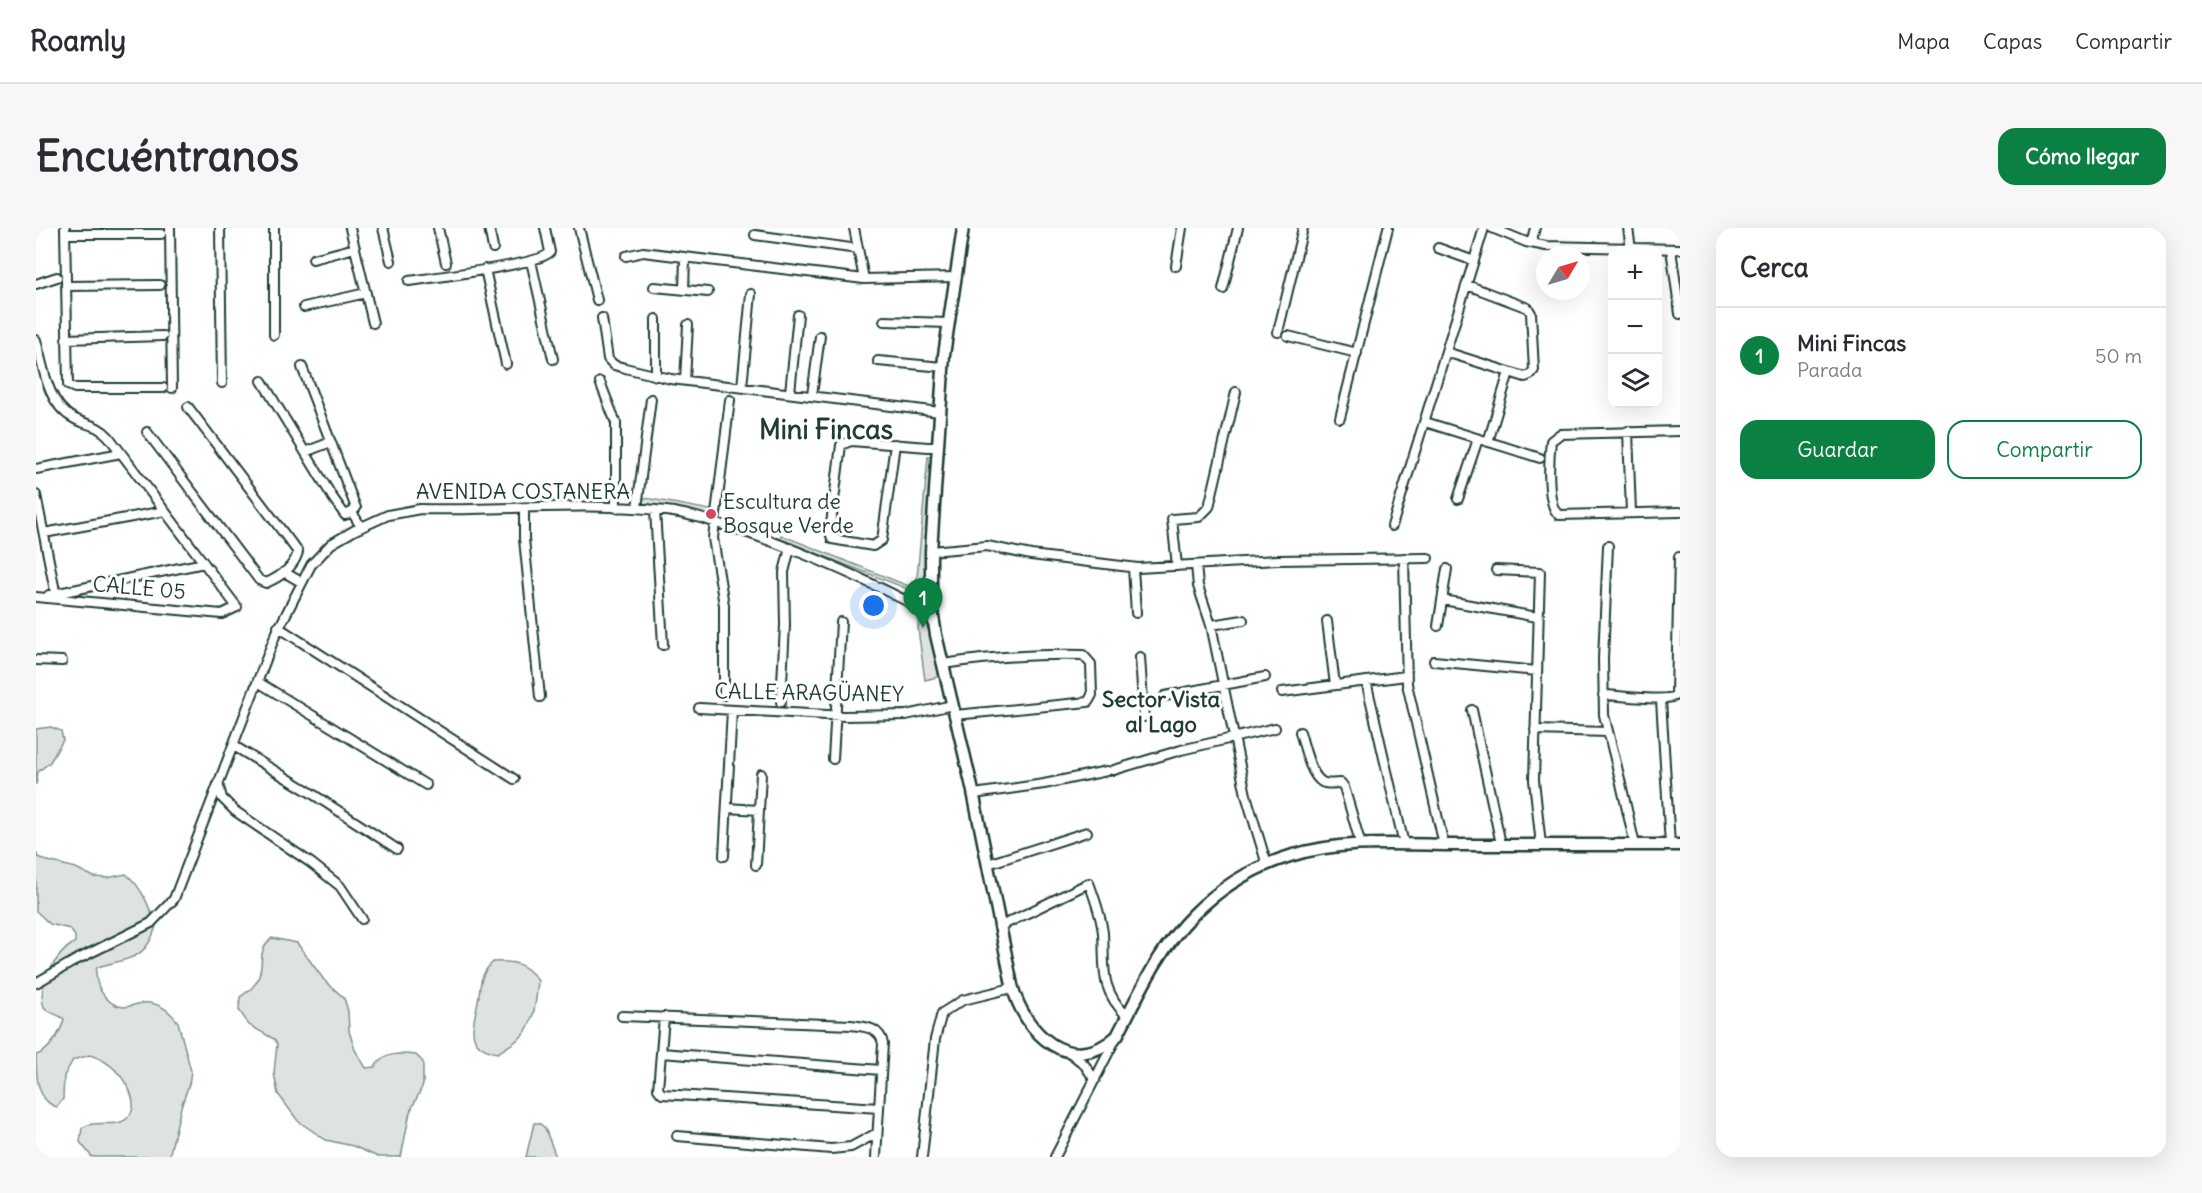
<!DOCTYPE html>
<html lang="es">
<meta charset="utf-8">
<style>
body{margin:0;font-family:Delius,sans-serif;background:#f7f7f7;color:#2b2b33}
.controls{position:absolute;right:18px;top:18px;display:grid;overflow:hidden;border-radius:12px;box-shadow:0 6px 24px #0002}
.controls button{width:54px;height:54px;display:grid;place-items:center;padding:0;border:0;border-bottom:2px solid #e1e1e2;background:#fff;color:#2b2b33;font:30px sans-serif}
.compass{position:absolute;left:1500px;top:18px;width:54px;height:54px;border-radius:50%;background:#fff;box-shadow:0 6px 24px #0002;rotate:52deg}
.you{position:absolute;left:838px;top:378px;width:21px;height:21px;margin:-15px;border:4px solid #fff;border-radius:50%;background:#1a73e8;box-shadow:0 0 0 9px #1a73e833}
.badge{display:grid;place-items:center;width:39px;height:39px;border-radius:50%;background:#0b8043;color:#fff;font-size:20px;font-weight:700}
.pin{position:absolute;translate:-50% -50px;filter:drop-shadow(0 2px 3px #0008)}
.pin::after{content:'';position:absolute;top:32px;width:21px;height:18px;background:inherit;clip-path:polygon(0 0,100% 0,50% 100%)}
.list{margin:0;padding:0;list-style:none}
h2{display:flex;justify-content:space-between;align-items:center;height:78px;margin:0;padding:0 24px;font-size:26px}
h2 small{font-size:20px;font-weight:400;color:#7c7c81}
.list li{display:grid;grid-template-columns:39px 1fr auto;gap:18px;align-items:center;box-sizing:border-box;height:96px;padding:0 24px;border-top:2px solid #e1e1e2}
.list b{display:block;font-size:22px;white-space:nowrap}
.list p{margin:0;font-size:20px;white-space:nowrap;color:#7c7c81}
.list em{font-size:20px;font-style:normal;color:#7c7c81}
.actions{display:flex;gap:12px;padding:18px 24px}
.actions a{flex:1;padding:14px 0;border:2px solid #0b8043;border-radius:18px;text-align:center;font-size:21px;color:#0b8043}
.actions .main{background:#0b8043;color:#fff}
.icon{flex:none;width:33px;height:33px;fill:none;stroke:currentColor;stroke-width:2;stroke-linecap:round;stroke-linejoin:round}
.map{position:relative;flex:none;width:1644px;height:929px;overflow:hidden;border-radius:18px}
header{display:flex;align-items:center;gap:36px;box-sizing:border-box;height:84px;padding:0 30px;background:#fff;border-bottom:2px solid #e1e1e2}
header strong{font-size:28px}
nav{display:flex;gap:33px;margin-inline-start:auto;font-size:21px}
.intro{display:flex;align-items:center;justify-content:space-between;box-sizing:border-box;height:144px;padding:0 36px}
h1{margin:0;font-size:42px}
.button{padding:15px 27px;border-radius:18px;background:#0b8043;color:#fff;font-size:21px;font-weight:700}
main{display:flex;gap:36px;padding:0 36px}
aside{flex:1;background:#fff;border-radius:18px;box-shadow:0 6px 24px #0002}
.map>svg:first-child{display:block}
.green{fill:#dee3e2;stroke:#7e908b;stroke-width:1.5}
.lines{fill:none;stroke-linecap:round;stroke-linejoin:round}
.street-casing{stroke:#1f3d34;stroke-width:12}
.secondary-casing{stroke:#1f3d34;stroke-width:15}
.street{stroke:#fff;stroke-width:8}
.secondary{stroke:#fff;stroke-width:10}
.poi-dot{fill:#d1495b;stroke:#fff;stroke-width:2}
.labels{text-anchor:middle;stroke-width:6;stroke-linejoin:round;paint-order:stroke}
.street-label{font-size:21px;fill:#1f3d34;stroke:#fff}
.poi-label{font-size:21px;fill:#1f3d34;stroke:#fff;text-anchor:start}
.neighbourhood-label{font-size:22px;font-weight:bold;fill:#1f3d34;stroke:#fff}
.district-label{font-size:27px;font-weight:bold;fill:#1f3d34;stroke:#fff}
</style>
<header>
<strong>Roamly</strong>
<nav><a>Mapa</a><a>Capas</a><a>Compartir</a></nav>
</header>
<div class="intro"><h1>Encuéntranos</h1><a class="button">Cómo llegar</a></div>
<main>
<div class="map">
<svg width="1644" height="929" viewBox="0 0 1644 929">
<rect width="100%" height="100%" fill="#fff"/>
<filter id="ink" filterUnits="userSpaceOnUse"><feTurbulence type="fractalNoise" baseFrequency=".0167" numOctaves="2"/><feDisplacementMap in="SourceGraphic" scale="12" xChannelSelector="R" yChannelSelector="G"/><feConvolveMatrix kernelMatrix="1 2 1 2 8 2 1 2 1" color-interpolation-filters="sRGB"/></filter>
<g filter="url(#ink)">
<path class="green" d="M892 228H897L888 362 882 365 744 311 745 307 880 361Z
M604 269 680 283 679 290 604 277Z
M883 386 887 387C892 403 908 434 901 449L889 452 882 401Z
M15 499 25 503 27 512 14 534 2 544 0 557V501Z
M0 624 2 629 8 632 40 640 58 649 71 650 90 646C106 659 113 678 120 698 110 733 92 730 61 739 57 755 68 776 87 779 93 779 100 776 106 775 121 773 133 782 142 794L155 843 153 856 145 879 133 929H56L44 914 46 900C61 889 87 905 96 883 99 875 95 863 90 856 82 842 70 832 54 827L37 832 28 848 27 871 21 879C0 873 0 845 0 827 13 824 25 804 28 791 22 786 14 786 8 779 0 757 21 725 39 714V708L34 701 14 696 0 683Z
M236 710 261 715 288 752 308 770 312 783 313 803 319 822 330 840 339 839C348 824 364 825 380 827L387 834V857L374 884 365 929H342L317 918 290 912 262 893 242 866 238 845 241 816 238 811 213 797 203 782 204 769C211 764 219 759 222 751 229 735 220 723 236 710Z
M457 734C478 733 490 735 502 753 500 771 499 794 486 808 480 814 470 819 462 825 428 819 437 799 442 773 445 756 443 747 457 734Z
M498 895H503L509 900 520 929H490Z"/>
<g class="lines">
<g class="street-casing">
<path id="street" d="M0 0H1
M29 0 32 157 39 160H127
M134 0 136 160
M184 0 186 155
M314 0 337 95
M347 0 355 33
M402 0 410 35
M453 0 457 20
M543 0 561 72
M818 0 828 51
M1456 0 1490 14 1510 18 1644 21
M1592 0 1595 21
M29 6H125
M719 7 822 21
M1495 15 1499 0
M1402 20 1438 33
M1635 21 1644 86
M590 28 607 24 828 51 920 49
M277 31 319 20
M495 33 517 131
M1140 38 1146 0
M449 41 470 136
M373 53C394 50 507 36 514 24L509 0
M0 56 21 49
M30 58 124 57
M618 59 672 64
M1187 61 1202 0
M648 62 649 30
M268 79 330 65
M566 90 572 131 578 137 589 140 635 151 904 184
M620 91V148
M848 93 912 95
M1242 104 1267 0
M238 107V0
M1252 108 1321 125
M30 111 127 108
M0 112C7 137 11 176 37 190 51 198 60 195 73 209L201 379 186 386 0 369
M1410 124 1489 149 1494 147 1498 142 1495 85 1492 80 1431 57
M842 133 907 139
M266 139 320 280 316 284
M649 152 652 97
M226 153 297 270 309 287 316 284
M564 154 580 195V280
M706 159 715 66
M754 164 762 87
M776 167 784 108
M1304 190 1352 0
M1389 194 1504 230
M1592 203 1595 285
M1644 203 1524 206 1515 213C1513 229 1510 278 1523 287L1644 284
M111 204 223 352 230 355C244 349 258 339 262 324L152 179
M1452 214 1473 144
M859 216 846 312 837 318 796 311 794 304 805 217 815 213 892 219H902
M269 224 295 214
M0 241 85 225
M0 267 20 368
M1422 271 1442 211
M601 280 615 171
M488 281V311L504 469
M619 282 627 417
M316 284 325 299
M1356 298 1448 0
M8 305 129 283
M1572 318 1567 431 1568 487 1583 547 1599 617
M895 323 951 318 995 327 1102 340 1242 332 1392 330
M1368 330 1371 456 1408 617
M1160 337 1162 358 1175 397 1210 567 1231 637
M1141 338 1136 291 1163 289 1173 279 1200 164
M1097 340 1100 385
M1460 342 1504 344 1498 552 1505 617
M248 344 265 354
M13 367 168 335
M1407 372 1501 389
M1291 393 1299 457
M1175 397 1207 392
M1402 398 1411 341
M242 399 478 551
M1104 429 1108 489
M0 432 26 433
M1398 433 1501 443
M907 436C953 429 1000 426 1047 427L1055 436 1056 467 1052 474 919 487
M1330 453 1368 616
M222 454 390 557
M1246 464 1370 448
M688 467V377L677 310 694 172
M1567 467C1582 467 1632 475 1640 467L1643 329
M1129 468 1229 449
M1625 472 1634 617
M745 474 749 397 748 344 754 320
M663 480 809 488 870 487 917 477
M1436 482 1465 616
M1499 502 1572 504
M1264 504C1268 517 1274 547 1286 554 1291 557 1299 555 1305 555L1308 559 1325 617
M198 518 272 563 361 621
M797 531 805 394
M1078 542 1145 522 1239 500
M182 555 186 570 199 583 275 635 304 658 326 691
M938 566 1008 556 1071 543
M691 580 723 582
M688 628 696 482
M952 636 1051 604
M720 637 725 546
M963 699 1053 655C1059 671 1065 688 1067 705 1069 740 1063 761 1091 788
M0 755 40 732 115 695 138 671 239 408 275 337 295 316 319 302 352 287 384 281C465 283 550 273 630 283 657 286 683 296 709 304 774 326 835 354 896 386
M586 788 815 797C829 799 844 799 847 816L840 929
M628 789 622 861 626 866 843 880
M1033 824 1048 836 1059 852
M625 825 845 842
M641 908 795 921 815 919 841 905
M886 929 899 811 906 785 927 772 976 760
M1019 929 1080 810"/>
</g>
<g class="secondary-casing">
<path id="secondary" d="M927 0 908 127 895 323V376L900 407 936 559 976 757C988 805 1035 850 1081 808 1103 766 1123 720 1158 686 1185 659 1218 639 1254 628 1305 612 1360 616 1412 617 1489 617 1567 617 1644 617"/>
</g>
<use href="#street" class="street"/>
<use href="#secondary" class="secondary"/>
</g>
</g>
<circle class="poi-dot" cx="675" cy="286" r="6"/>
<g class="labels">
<g class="street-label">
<text x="487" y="271">AVENIDA COSTANERA</text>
<text transform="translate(103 360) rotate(5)" y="7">CALLE 05</text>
<text transform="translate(773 465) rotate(1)" y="7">CALLE ARAGÜANEY</text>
</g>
<g class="poi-label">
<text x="687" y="281">Escultura de<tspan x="687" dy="24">Bosque Verde</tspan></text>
</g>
<g class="neighbourhood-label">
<text x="1125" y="479">Sector Vista<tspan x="1125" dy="25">al Lago</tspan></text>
</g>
<g class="district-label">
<text x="790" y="211">Mini Fincas</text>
</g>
</g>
</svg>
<div class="controls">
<button>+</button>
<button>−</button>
<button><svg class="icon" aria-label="layers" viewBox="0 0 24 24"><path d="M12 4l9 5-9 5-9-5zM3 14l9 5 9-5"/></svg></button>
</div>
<svg class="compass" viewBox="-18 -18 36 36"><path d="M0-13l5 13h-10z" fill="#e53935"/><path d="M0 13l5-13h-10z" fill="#7c7c81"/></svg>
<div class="you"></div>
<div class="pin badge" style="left:887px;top:400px">1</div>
</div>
<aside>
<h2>Cerca<small></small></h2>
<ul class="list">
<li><span class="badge">1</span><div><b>Mini Fincas</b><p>Parada</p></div><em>50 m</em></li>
</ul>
<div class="actions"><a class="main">Guardar</a><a>Compartir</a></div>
</aside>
</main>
